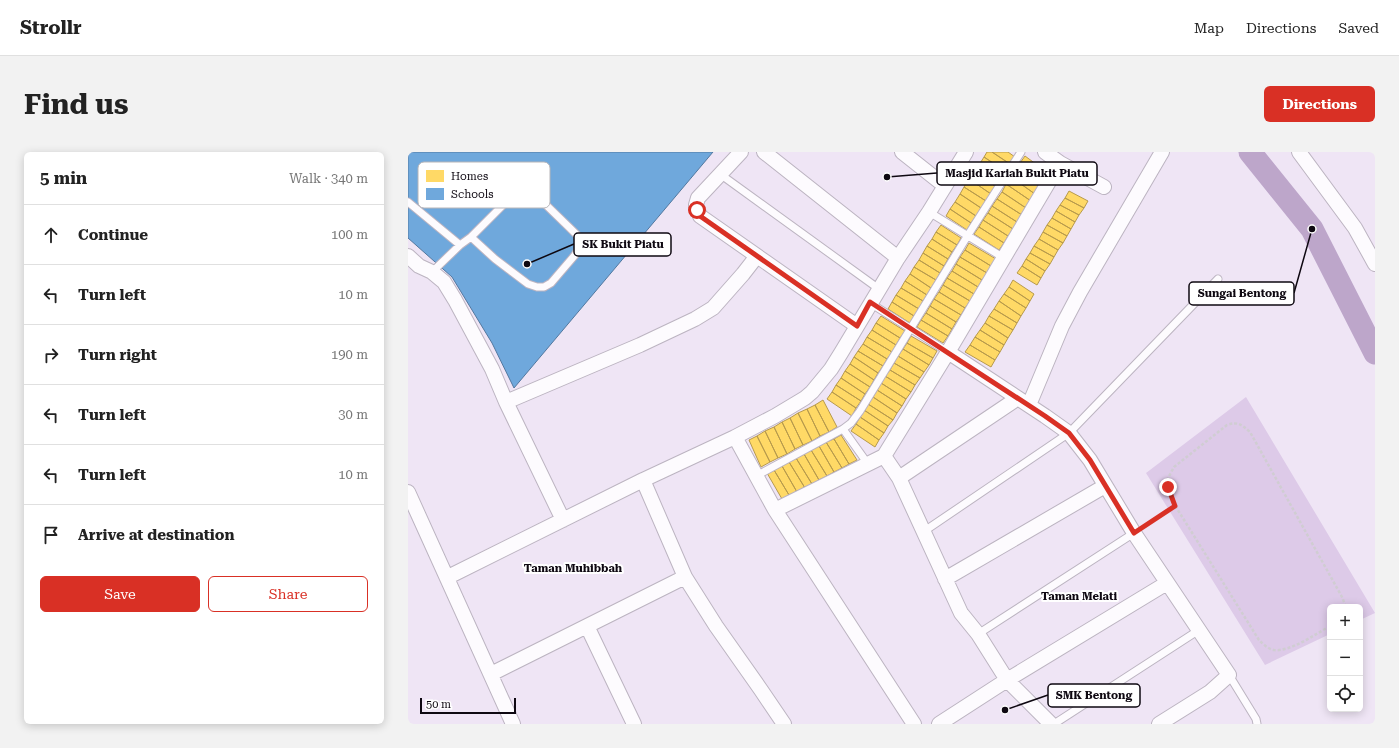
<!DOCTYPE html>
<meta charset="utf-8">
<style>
body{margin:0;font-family:"Roboto Serif",serif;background:#f2f2f2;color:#222}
.controls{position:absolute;right:12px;bottom:12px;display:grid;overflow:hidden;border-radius:6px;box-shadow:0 2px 10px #0003}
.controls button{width:36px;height:36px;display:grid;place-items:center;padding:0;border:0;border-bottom:1px solid #e0e0e0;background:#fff;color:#222;font:20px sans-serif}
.scale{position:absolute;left:12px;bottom:10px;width:96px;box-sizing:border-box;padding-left:4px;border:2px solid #0e0811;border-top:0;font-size:11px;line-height:14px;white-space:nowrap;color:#0e0811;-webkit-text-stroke:3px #fff;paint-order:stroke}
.stop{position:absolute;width:12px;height:12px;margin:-9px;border:3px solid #d93025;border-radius:50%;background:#fff}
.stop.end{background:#d93025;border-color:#fff;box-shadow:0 1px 4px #0008}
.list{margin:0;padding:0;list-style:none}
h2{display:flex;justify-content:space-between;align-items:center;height:52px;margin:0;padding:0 16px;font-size:17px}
h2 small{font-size:13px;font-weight:400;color:#767676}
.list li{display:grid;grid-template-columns:26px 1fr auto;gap:12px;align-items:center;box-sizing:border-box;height:60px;padding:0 16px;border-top:1px solid #e0e0e0}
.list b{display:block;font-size:15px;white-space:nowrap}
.list em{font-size:13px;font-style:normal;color:#767676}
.actions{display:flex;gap:8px;padding:12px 16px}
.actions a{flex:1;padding:9px 0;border:1px solid #d93025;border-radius:6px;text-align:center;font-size:14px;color:#d93025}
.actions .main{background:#d93025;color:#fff}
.icon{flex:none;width:22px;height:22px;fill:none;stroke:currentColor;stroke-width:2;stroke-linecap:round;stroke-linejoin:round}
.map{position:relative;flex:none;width:967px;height:572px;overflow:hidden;border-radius:6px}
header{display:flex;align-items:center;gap:24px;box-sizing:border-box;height:56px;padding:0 20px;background:#fff;border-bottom:1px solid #e0e0e0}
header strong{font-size:19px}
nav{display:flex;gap:22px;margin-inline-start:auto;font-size:14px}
.intro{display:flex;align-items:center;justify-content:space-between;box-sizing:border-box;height:96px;padding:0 24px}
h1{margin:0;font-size:28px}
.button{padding:10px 18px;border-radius:6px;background:#d93025;color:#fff;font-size:14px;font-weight:700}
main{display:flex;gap:24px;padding:0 24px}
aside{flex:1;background:#fff;border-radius:6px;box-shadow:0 2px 10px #0003}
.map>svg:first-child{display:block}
.green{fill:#ddcae8}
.homes{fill:#ffd966;stroke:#b79a4c}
.schools{fill:#6fa8dc;stroke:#52789f}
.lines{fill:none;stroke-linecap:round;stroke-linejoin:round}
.river{stroke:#bda6ca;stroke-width:23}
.lane-casing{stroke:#bcb4c1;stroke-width:9}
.street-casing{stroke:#bcb4c1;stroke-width:16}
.path{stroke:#d0cdd2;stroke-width:2.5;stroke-dasharray:3 2;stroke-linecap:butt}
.lane{stroke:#fdfbfe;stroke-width:7}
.street{stroke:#fdfbfe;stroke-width:14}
.route{stroke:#d93025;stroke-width:5}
.labels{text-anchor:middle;stroke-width:4;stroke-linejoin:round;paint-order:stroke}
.neighbourhood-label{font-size:11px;font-weight:bold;fill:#0e0811;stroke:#fff}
.key{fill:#fff;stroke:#b7b5b8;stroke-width:1}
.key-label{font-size:11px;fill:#0e0811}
.leader{fill:none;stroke:#0e0811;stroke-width:1.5}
.callout-dot{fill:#0e0811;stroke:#fff;stroke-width:1.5}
.callout{fill:#fff;stroke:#0e0811;stroke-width:1.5}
.callout-label{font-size:11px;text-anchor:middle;font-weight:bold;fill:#0e0811}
</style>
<header>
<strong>Strollr</strong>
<nav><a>Map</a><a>Directions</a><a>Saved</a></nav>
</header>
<div class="intro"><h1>Find us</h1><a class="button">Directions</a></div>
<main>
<aside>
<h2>5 min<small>Walk · 340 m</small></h2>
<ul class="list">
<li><svg class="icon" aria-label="ahead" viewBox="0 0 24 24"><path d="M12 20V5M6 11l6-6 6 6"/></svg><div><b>Continue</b></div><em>100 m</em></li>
<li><svg class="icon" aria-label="left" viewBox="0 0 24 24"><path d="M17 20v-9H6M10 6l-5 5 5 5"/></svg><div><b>Turn left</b></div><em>10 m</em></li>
<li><svg class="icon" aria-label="right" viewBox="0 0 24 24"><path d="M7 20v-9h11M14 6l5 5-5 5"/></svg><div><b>Turn right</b></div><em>190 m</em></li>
<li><svg class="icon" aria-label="left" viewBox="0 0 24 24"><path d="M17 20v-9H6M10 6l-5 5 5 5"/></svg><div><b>Turn left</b></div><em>30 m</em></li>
<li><svg class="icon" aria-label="left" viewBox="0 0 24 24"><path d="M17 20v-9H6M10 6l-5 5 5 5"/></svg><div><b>Turn left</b></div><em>10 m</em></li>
<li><svg class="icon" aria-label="arrive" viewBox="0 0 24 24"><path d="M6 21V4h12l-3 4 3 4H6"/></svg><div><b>Arrive at destination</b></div></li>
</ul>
<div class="actions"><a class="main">Save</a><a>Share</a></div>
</aside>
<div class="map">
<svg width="967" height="572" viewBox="0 0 967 572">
<rect width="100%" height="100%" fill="#efe5f5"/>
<path class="green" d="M838 245 967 461 952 468V455H922V482L857 513 738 321Z"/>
<path class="homes" d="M579 0H584L602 12 597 19 576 5Z
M584 0H600L607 5 602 12Z
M617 4 640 21 636 28 612 11Z
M576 5 597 19 592 27 571 13Z
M612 11 636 28 632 35 608 18Z
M571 13 592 27 587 34 566 20Z
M608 18 632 35 627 42 603 25Z
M566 20 587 34 583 42 561 27Z
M603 25 627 42 623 49 598 32Z
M561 27 583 42 578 49 556 35Z
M598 32 623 49 618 56 594 40Z
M556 35 578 49 573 56 552 42Z
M661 39 680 49 676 56 657 46Z
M594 40 618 56 614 63 589 47Z
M552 42 573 56 568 64 547 50Z
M657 46 676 56 671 63 652 53Z
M589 47 614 63 609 70 584 54Z
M547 50 568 64 563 71 542 57Z
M652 53 671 63 667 70 648 59Z
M584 54 609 70 605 77 580 61Z
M542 57 563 71 559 78 538 64Z
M648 59 667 70 663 77 644 66Z
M580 61 605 77 600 84 575 68Z
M644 66 663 77 659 84 639 73Z
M575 68 600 84 596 91 571 75Z
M533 73 553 86 549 93 528 80Z
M639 73 659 84 655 91 635 80Z
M571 75 596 91 591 98 566 82Z
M528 80 549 93 544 100 524 87Z
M635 80 655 91 650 98 631 87Z
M524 87 544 100 540 107 519 94Z
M631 87 650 98 646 105 626 94Z
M561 91 588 107 583 114 557 98Z
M519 94 540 107 536 114 515 101Z
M626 94 646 105 642 112 622 101Z
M557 98 583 114 579 121 552 105Z
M515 101 536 114 532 121 511 108Z
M622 101 642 112 637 119 618 107Z
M552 105 579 121 574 128 548 112Z
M618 107 637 119 633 126 614 114Z
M511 108 532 121 528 128 506 115Z
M548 112 574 128 570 135 544 119Z
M614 114 633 126 629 133 609 121Z
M506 115 528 128 523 136 502 122Z
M544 119 570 135 566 142 539 126Z
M502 122 523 136 519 143 497 129Z
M539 126 566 142 562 149 535 133Z
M605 128 626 142 622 149 601 135Z
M497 129 519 143 515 149 493 136Z
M535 133 562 149 557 156 531 140Z
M601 135 622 149 618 156 596 142Z
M493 136 515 149 511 157 488 143Z
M531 140 557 156 553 163 526 147Z
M596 142 618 156 613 164 591 149Z
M488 143 511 157 506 164 484 150Z
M526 147 553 163 548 170 522 154Z
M591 149 613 164 609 171 586 157Z
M484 150 506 164 502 171 480 157Z
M522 154 548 170 544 177 518 161Z
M586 157 609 171 605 178 581 164Z
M518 161 544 177 540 184 513 168Z
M473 164 497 179 492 186 468 171Z
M581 164 605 178 600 186 577 171Z
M513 168 540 184 535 191 509 175Z
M468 171 492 186 488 193 464 178Z
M577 171 600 186 596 193 572 178Z
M464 178 488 193 484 200 459 185Z
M572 178 596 193 592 200 567 185Z
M503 184 529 199 525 206 499 191Z
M459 185 484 200 479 207 455 192Z
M567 185 592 200 587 208 562 193Z
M499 191 525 206 521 213 495 197Z
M455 192 479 207 475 214 450 199Z
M562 193 587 208 583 215 557 200Z
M495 197 521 213 516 220 490 204Z
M450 199 475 214 470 221 446 205Z
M490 204 516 220 512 226 486 211Z
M446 205 470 221 466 228 442 212Z
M486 211 512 226 507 233 482 218Z
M442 212 466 228 462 235 437 219Z
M482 218 507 233 503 240 477 224Z
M437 219 462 235 457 242 433 226Z
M477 224 503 240 498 247 473 231Z
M433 226 457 242 453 249 428 233Z
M473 231 498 247 494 254 469 238Z
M428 233 453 249 448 256 424 240Z
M469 238 494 254 489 261 465 245Z
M424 240 448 256 444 264 419 247Z
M465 245 489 261 485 268 460 252Z
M415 248 429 275 421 280 407 253Z
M460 252 485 268 480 274 456 258Z
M407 253 421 280 412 284 399 257Z
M399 257 412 284 404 289 390 261Z
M456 258 480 274 476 281 452 265Z
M390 261 404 289 395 293 382 266Z
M452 265 476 281 471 288 448 272Z
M382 266 395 293 387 297 374 270Z
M374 270 387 297 379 302 366 275Z
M448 272 471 288 467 295 443 279Z
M366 275 379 302 370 306 357 279Z
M357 279 370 306 362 310 349 284Z
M433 283 449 308 441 312 426 287Z
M349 284 362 310 353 315 341 288Z
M426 287 441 312 434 316 418 290Z
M418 290 434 316 426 320 411 294Z
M411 294 426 320 419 324 403 298Z
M403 298 419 324 411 328 396 302Z
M396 302 411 328 404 332 388 306Z
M388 306 404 332 397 336 381 310Z
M381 310 397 336 389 340 374 314Z
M374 314 389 340 381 343 366 318Z
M366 318 381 343 374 347 359 321Z"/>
<path class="schools" d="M0 0H305L106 236 84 191 44 125 0 86Z"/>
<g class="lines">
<path class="river" d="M842 0 904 77 967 201"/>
<g class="lane-casing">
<path id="lane" d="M312 22 471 137
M0 50 52 93
M521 60 596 106
M24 120 52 93 63 85 87 107 120 132 129 135H136L143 131 167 103 171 96V90L169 83 132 47 126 42 120 40 106 42 63 85
M462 151 540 200
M435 277 460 312
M348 324 435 277 443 271 452 259 560 83 613 0
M515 380 661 281 810 127
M570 482 726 381
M821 523 848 567 849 572
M646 572 791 478"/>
</g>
<g class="street-casing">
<path id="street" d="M333 0 290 46 288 53 292 64 449 174
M356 0 490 106
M494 0 537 34
M891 0 947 76 967 112
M652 11 696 35
M0 104 11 114 24 120 36 130 47 148 84 217 98 250 155 368
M540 200 637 264 661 281 682 308 726 381 821 523 802 540 751 572
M98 250 232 193 287 167 305 156 335 122 349 104
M621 253 654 174 672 140 754 0
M327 285 367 358 506 572
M476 304 491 326 553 461 570 482 599 528 643 572
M491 326 610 246
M235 328 277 425 308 474 353 538 376 572
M0 340 105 572
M367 358 476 304 540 200 652 11 637 0
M40 425 235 328 327 285 367 264 397 246 404 240 423 217 433 201 490 106 521 60 558 0
M537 427 697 334
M179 474 226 572
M83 522 277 425
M531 572 599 528 759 431"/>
</g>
<path class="path" d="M736 375 767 354
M922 474C908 482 882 500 866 498 860 497 855 492 851 488L763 347 760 335V326L766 315 819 273C830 269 834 273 842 280L934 445 938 455"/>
<use href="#lane" class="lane"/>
<use href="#street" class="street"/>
</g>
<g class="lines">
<path class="route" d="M289 58 292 64 449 174 462 150 637 264 661 281 682 308 726 381 767 354 760 335"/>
</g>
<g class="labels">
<g class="neighbourhood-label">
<text x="165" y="420">Taman Muhibbah</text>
<text x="671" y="448">Taman Melati</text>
</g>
</g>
<rect x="10" y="10" width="132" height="46" rx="6" class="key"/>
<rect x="18" y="18" width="18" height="12" fill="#ffd966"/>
<rect x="18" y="36" width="18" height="12" fill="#6fa8dc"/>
<g class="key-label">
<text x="43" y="28">Homes</text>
<text x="43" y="46">Schools</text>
</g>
<path class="leader" d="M479 25L529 21M119 112L166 92M904 77L886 141M597 558L640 543"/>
<g class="callout-dot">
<circle cx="479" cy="25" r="4"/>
<circle cx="119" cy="112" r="4"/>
<circle cx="904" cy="77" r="4"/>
<circle cx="597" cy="558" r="4"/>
</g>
<g class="callout">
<rect x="529" y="10" width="160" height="23" rx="4"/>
<rect x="166" y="81" width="97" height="23" rx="4"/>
<rect x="781" y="130" width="105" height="23" rx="4"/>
<rect x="640" y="532" width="92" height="23" rx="4"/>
</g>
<g class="callout-label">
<text x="609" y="25">Masjid Kariah Bukit Piatu</text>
<text x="215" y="96">SK Bukit Piatu</text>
<text x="834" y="145">Sungai Bentong</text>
<text x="686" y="547">SMK Bentong</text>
</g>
</svg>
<div class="controls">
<button>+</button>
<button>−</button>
<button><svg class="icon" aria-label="locate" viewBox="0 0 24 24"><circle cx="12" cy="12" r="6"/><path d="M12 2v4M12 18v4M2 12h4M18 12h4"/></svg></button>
</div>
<div class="scale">50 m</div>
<div class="stop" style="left:289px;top:58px"></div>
<div class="stop end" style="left:760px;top:335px"></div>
</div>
</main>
